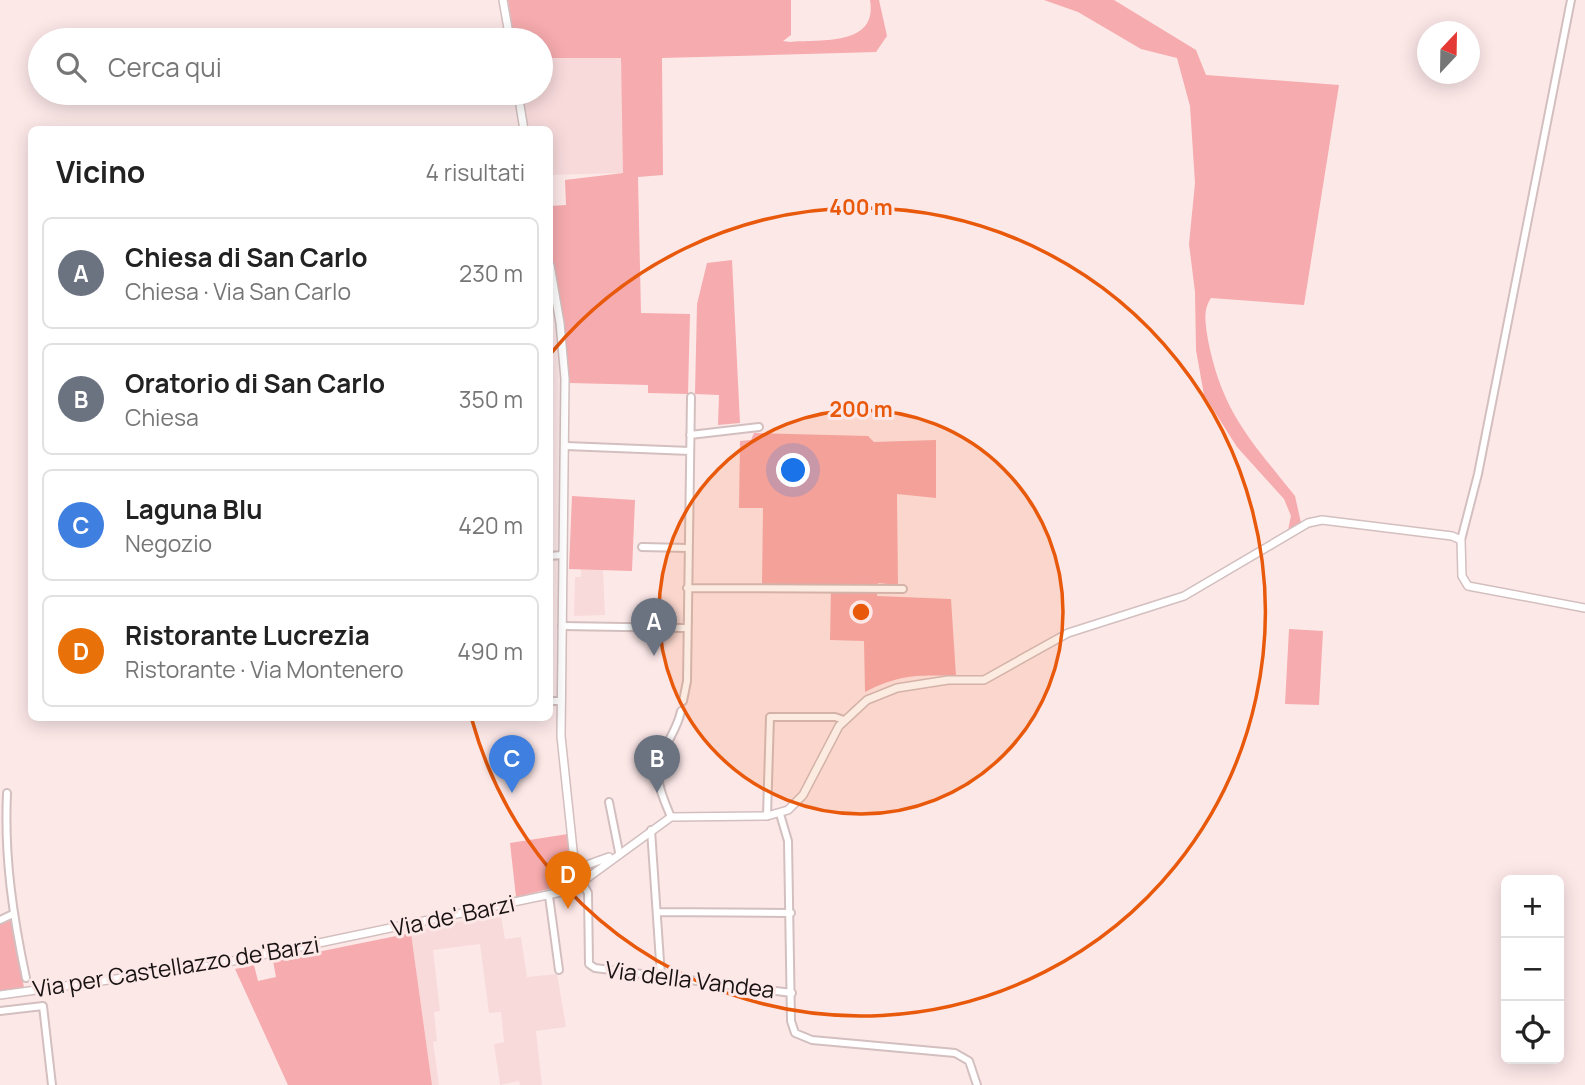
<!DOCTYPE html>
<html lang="it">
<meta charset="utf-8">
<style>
body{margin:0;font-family:Manrope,sans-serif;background:#f6f6f6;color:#222}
.controls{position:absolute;right:21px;bottom:21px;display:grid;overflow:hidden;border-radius:10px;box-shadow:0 4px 18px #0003}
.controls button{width:63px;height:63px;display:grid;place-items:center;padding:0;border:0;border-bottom:2px solid #e0e0e0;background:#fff;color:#222;font:35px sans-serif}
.compass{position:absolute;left:1417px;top:21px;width:63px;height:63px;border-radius:50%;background:#fff;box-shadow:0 4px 18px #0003;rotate:22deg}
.you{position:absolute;left:794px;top:471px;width:24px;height:24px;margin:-18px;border:5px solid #fff;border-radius:50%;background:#1a73e8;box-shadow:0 0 0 10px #1a73e833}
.badge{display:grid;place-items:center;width:46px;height:46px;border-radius:50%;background:#db2777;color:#fff;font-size:23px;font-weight:700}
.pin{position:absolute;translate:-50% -58px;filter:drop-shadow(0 2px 4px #0008)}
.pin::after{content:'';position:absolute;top:37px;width:24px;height:21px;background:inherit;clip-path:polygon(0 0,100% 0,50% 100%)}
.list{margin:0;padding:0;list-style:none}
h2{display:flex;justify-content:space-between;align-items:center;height:91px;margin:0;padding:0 28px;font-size:30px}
h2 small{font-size:23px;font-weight:400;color:#767676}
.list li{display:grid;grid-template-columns:46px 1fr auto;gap:21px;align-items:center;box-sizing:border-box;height:112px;margin:0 14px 14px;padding:0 14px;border:2px solid #e0e0e0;border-radius:10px}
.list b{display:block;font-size:26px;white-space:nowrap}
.list p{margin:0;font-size:23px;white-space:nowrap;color:#767676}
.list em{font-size:23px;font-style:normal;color:#767676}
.icon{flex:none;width:38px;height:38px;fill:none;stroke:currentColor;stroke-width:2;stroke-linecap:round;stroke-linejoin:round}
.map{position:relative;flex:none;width:1585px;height:1085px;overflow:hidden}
.search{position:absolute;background:#fff;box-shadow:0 4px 18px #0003;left:28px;top:28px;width:525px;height:77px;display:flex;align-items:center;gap:18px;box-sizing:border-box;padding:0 24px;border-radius:38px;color:#767676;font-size:26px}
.panel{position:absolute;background:#fff;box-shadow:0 4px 18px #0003;left:28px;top:126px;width:525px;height:595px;border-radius:10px}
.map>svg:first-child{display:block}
.built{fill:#f8dadb}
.green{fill:#f6abae}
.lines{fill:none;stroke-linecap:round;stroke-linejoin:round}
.minor-casing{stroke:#d3bfbf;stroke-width:10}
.tertiary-casing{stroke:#d3bfbf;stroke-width:10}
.minor{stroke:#fff;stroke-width:6}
.tertiary{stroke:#fff;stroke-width:7}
.ring{fill:none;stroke:#e8590c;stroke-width:3.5}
.labels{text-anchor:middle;stroke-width:6;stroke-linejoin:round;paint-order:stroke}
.street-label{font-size:23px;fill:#181212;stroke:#fde8e8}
.centre{fill:#e8590c;stroke:#fde8e8;stroke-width:3.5}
.ring-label{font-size:21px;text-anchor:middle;font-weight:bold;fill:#e8590c;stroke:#fde8e8;stroke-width:6;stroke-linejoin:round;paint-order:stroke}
</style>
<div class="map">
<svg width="1585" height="1085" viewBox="0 0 1585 1085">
<rect width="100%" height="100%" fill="#fde8e8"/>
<path class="built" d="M621 57 624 173 550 175V130L527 129 522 93H541V58Z
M581 569 603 570 605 615 574 616 575 577H581Z
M491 915 501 916 505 939 521 937 527 977 557 974 566 1027 536 1031 542 1085H520L519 1081 500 1085 494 1044 504 1042 501 1012 489 1013 480 944 433 950 440 1011 434 1012 437 1041 433 1042 439 1085H432L411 933 422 934 425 929Z"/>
<path class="green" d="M508 0H791V35L783 41 790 42C820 39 878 47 870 0H879L887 36 876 52 662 58 663 175 638 177 641 313 690 314 688 394 648 393V385L570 383 550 247V206L566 205 565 180 623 173 621 58H541V40H514Z
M1044 0H1114L1196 50 1206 75 1339 85 1304 305 1211 298C1202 311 1206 326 1208 340 1222 412 1251 441 1295 496L1301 523 1288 530 1291 516 1284 499 1237 447 1204 395 1196 350 1195 292 1189 244 1195 183 1190 106 1177 58 1141 49 1078 12Z
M732 260 740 423 718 425 719 395 695 394 697 304 707 263Z
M754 433 868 436 874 442 936 440V498L897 494 898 585 878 583 877 596 951 599 956 676C919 675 900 674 865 692L864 641 830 640 831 587 762 584 763 508H739L740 441 751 440Z
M572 496 635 500 632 571 569 569Z
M1289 629 1323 631 1319 705 1285 704Z
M568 834 573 874 569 884 516 897 510 843Z
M12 916 24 988 0 991V922Z
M411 933 432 1085H288L235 969 254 965 258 981 276 977 273 961Z"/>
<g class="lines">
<g class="minor-casing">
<path id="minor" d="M690 435 759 427
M566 446 690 451
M1461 540 1478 474 1571 0
M642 547 688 548
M550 556 562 555
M687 588 903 589
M562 626 685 628
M550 701H561
M683 701 687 681 691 397
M7 793C4 857 13 917 26 978
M609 802 619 852
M780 814 788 841 791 1021 795 1033 812 1040 955 1053 969 1061 977 1085
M767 816 770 717H835L844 720
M671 817C666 805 658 788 658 774 658 751 677 733 681 711
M651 830 661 976
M583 884 588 893 589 964 595 968 792 993
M549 896 559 970
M657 912 791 913
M0 920 13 914
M0 1011 43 1006 52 1085"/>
</g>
<g class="tertiary-casing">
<path id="tertiary" d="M503 0 510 40
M518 93 524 130
M550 265 560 323 565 379 561 736 577 888
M581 867 609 857
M0 995 209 966 571 890 671 817 767 816 788 810 803 795 839 726 867 700 897 688 948 680H984L1068 633 1184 596 1308 523 1322 520 1452 536 1461 540 1462 576 1468 586 1585 608"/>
</g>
<use href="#minor" class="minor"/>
<use href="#tertiary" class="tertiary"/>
</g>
<circle cx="861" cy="612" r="202" fill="#e8590c" fill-opacity=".12"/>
<g class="ring">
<circle cx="861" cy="612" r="202"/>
<path d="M552 352A404 404 0 1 1 472 720"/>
</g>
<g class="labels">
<g class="street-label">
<text transform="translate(453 916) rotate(-12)" y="8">Via de' Barzi</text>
<text transform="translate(176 967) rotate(-9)" y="8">Via per Castellazzo de'Barzi</text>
<text transform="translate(690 980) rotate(7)" y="8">Via della Vandea</text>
</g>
</g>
<circle cx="861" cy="612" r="10" class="centre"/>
<g class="ring-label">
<text x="861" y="215">400 m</text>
<text x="861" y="417">200 m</text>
</g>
</svg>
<div class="controls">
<button>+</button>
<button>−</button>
<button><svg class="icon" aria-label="locate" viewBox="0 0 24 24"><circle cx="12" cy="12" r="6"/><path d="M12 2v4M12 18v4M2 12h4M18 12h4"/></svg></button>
</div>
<svg class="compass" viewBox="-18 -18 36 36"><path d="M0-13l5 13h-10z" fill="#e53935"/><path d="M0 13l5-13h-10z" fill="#767676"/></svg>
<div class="you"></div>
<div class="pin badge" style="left:654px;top:656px;background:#6b7280">A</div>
<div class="pin badge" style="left:657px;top:793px;background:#6b7280">B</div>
<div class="pin badge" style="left:512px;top:793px;background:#3f7fe0">C</div>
<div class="pin badge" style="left:568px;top:909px;background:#e8710a">D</div>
<div class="search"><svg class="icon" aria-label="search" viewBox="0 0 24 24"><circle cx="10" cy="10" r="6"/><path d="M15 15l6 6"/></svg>Cerca qui</div>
<section class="panel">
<h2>Vicino<small>4 risultati</small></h2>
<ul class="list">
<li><span class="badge" style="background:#6b7280">A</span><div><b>Chiesa di San Carlo</b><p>Chiesa · Via San Carlo</p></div><em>230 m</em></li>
<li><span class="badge" style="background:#6b7280">B</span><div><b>Oratorio di San Carlo</b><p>Chiesa</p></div><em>350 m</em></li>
<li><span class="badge" style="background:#3f7fe0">C</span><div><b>Laguna Blu</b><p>Negozio</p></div><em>420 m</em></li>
<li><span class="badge" style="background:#e8710a">D</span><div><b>Ristorante Lucrezia</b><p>Ristorante · Via Montenero</p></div><em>490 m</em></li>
</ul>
</section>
</div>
